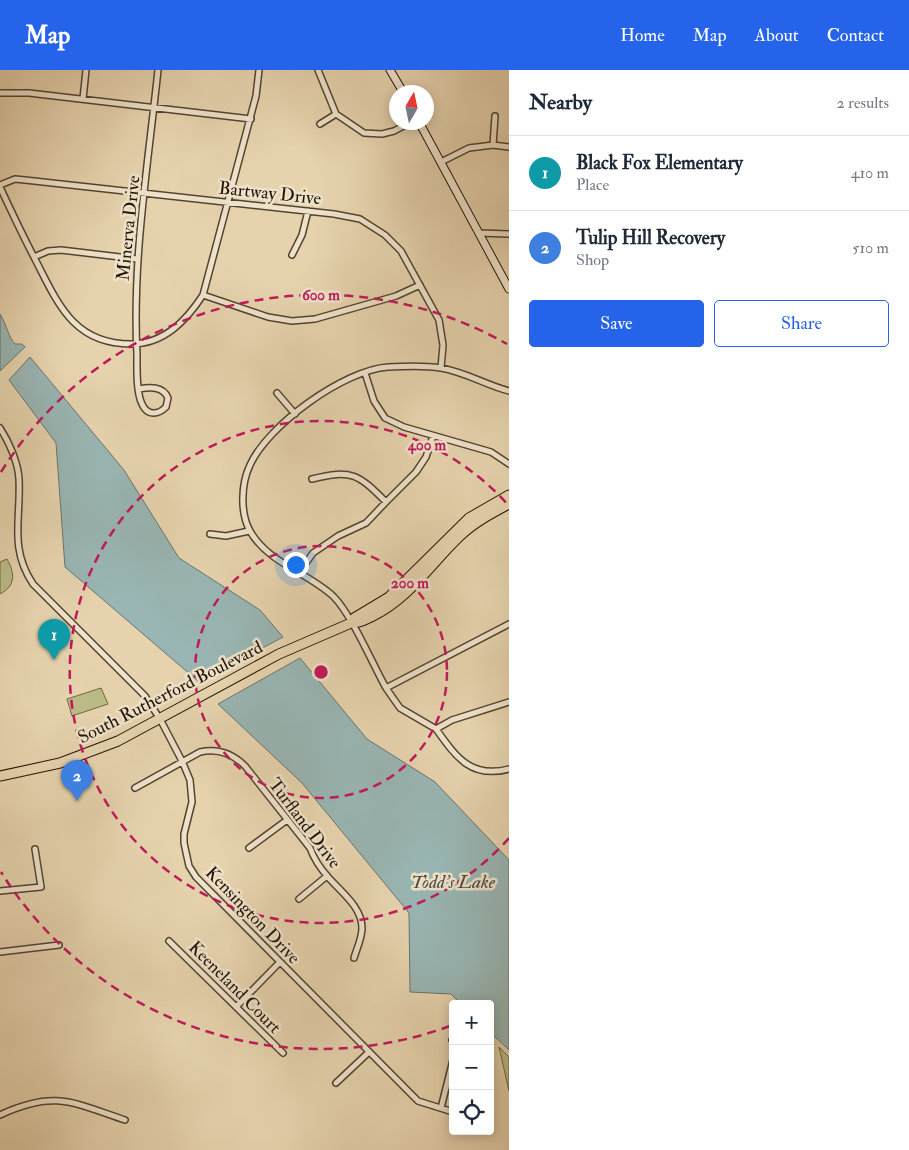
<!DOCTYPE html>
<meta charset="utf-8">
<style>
body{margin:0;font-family:"IM FELL Double Pica",serif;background:#f6f6f7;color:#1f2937}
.controls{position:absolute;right:15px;bottom:15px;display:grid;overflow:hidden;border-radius:5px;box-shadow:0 2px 12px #0003}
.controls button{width:45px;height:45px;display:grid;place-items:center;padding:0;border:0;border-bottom:1px solid #e0e1e3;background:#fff;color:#1f2937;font:25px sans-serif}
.compass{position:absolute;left:389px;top:15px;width:45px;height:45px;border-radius:50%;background:#fff;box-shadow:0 2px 12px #0003;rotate:9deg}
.you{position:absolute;left:295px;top:494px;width:18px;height:18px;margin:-12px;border:4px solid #fff;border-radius:50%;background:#1a73e8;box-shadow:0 0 0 8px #1a73e833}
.badge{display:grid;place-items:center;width:32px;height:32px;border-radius:50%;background:#2563eb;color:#fff;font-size:16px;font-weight:700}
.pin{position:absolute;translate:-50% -41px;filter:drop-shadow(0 1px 2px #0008)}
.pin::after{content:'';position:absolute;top:26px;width:18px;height:15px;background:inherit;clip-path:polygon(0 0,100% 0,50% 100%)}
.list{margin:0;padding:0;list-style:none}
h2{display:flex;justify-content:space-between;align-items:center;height:65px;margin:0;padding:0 20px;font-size:21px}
h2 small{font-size:16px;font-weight:400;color:#747a83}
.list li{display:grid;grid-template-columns:32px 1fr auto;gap:15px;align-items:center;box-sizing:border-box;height:75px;padding:0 20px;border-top:1px solid #e0e1e3}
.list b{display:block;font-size:19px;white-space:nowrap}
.list p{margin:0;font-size:16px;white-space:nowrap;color:#747a83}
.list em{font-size:16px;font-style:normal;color:#747a83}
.actions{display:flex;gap:10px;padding:15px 20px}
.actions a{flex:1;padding:11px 0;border:1px solid #2563eb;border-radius:5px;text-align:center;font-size:18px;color:#2563eb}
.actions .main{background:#2563eb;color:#fff}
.icon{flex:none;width:28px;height:28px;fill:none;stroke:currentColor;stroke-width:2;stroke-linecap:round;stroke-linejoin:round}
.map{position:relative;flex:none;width:509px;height:1080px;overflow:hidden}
header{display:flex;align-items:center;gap:30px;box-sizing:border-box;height:70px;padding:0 25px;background:#2563eb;color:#fff}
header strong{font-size:24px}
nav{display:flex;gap:28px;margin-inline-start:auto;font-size:18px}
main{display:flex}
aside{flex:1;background:#fff}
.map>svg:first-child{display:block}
.green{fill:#bbbb86;stroke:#6e6846}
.water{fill:#99b6b4;stroke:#69756f}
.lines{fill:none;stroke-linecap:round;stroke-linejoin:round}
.minor-casing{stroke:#524431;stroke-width:8}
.secondary-casing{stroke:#211407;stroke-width:9}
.trunk-casing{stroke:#211407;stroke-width:11}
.minor{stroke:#efe2ca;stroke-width:5}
.secondary{stroke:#efe2ca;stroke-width:7}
.trunk{stroke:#e6d3ae;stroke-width:9}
.ring{fill:none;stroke:#c2185b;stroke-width:2.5;stroke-dasharray:9 6}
.labels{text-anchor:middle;stroke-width:5;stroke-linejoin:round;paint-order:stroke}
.street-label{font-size:18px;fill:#211407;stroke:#efe2ca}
.water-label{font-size:19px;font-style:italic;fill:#4b4d44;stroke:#efe2ca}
.centre{fill:#c2185b;stroke:#efe2ca;stroke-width:2.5}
.ring-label{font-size:15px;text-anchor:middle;font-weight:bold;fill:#c2185b;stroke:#efe2ca;stroke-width:5;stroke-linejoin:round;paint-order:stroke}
</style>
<header>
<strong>Map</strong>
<nav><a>Home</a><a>Map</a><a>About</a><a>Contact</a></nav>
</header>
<main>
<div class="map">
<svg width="509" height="1080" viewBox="0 0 509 1080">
<rect width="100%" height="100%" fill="#e6d3ae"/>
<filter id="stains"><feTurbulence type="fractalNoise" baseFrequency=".004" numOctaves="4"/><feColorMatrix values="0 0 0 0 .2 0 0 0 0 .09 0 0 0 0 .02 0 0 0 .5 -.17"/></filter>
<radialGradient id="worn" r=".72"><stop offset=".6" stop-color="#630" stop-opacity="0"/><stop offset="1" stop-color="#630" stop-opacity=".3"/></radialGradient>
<path class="green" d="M7 489C15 503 16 516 0 524V492Z
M101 618 108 634 72 646 67 629Z
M499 977 509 987V1021Z"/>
<path class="water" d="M0 244C6 253 9 269 15 274H22L25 277 0 301Z
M30 287 124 400 179 488 260 540 283 567 199 612 65 497 56 373 9 310Z
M300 588 367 669 435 712 509 790V980L490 962V934H461L451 924 410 922 409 843 302 713 218 634Z"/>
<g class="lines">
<g class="minor-casing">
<path id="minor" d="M318 0 336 44 364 63 382 64 394 61 411 52
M0 23H29L251 49
M83 29 86 0
M320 54 336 44
M493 75 495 46
M441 92 469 78 493 75 509 77
M0 115 15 109 25 110 334 144 360 149 385 165 401 181 439 250 443 275 441 298
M0 117C12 143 24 168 37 193 59 236 75 274 131 274 164 274 186 251 203 225L256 26 259 0
M479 163 509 164
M292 185 302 165 308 141
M34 187 48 181 61 180 137 189
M203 225 268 247 292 251 315 249 396 226 420 215
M365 303 374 331 385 348 404 357 491 382 509 394
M139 319C150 317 163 316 168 328L166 337C158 345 147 346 142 334 136 322 137 299 137 285 132 190 148 95 158 0
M277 323 295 344
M0 358C9 372 18 392 19 409 21 449 9 478 33 514L145 626 160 649 182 691 190 710 192 732 184 764V773L189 796 196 807 418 1031 453 1042
M312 409C352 399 358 404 386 432
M210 464 226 466 249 461
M299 503 313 483 338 466 366 453 386 432 416 402 426 387 433 366
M386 618C372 593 352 545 333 526 307 502 268 493 250 461 240 443 241 414 250 395 268 355 344 300 388 297 405 296 424 295 441 298 465 302 486 315 509 321
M509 632 452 650 436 659C456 687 471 709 509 699
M436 659 400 638 386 618 509 554
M135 718 200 682C218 678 232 683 245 696L310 778C314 789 320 798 328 807 341 822 362 837 362 858 362 868 357 878 354 888
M249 778 287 750
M0 821 41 817 35 779
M299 829 327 806
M169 871 283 983
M0 882 59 875
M236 937 279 893
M452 970 453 972
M336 1013 369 982
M441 1038 453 990
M0 1045C54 1020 72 1032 125 1050"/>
</g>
<g class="secondary-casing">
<path id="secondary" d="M390 0 403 22
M419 52 509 219"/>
</g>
<g class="trunk-casing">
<path id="trunk" d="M351 553 354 548 389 527 469 448 509 425
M0 706 60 693 118 671 279 584 351 553C360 553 365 550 373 546 410 528 431 493 461 465 475 452 492 443 509 434"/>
</g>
<use href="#minor" class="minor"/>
<use href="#secondary" class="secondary"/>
<use href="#trunk" class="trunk"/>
</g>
<g class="ring">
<circle cx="321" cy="602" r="126"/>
<path d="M509 768A251 251 0 1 1 509 436"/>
<path d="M450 956A377 377 0 0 1 1 802M1 402A377 377 0 0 1 507 274"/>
</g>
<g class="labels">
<g class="street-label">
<text transform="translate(270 123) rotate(6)" y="6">Bartway Drive</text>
<text transform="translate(128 158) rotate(-84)" y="6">Minerva Drive</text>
<text transform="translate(170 622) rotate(-27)" y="6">South Rutherford Boulevard</text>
<text transform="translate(305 753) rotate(53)" y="6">Turfland Drive</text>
<text transform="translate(253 845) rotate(46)" y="6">Kensington Drive</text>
<text transform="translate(235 917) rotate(45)" y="6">Keeneland Court</text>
</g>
<g class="water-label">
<text x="453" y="818">Todd's Lake</text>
</g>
</g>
<circle cx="321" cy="602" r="8" class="centre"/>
<g class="ring-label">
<text x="321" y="230">600 m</text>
<text x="427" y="380">400 m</text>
<text x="410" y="518">200 m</text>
</g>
<rect width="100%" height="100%" filter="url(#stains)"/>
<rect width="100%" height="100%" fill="url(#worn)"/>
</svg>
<div class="controls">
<button>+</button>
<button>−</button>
<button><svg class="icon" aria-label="locate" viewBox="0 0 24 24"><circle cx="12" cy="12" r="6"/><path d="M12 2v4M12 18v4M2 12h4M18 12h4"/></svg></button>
</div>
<svg class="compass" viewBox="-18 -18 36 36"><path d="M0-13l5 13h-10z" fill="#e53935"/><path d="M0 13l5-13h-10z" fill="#747a83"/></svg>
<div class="you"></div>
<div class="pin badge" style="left:54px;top:590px;background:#0f9aa8">1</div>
<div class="pin badge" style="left:77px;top:731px;background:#3f7fe0">2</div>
</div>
<aside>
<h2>Nearby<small>2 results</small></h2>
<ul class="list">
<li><span class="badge" style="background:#0f9aa8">1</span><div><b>Black Fox Elementary</b><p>Place</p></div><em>410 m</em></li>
<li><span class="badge" style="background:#3f7fe0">2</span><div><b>Tulip Hill Recovery</b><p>Shop</p></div><em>510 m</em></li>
</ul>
<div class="actions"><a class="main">Save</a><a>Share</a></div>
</aside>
</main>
